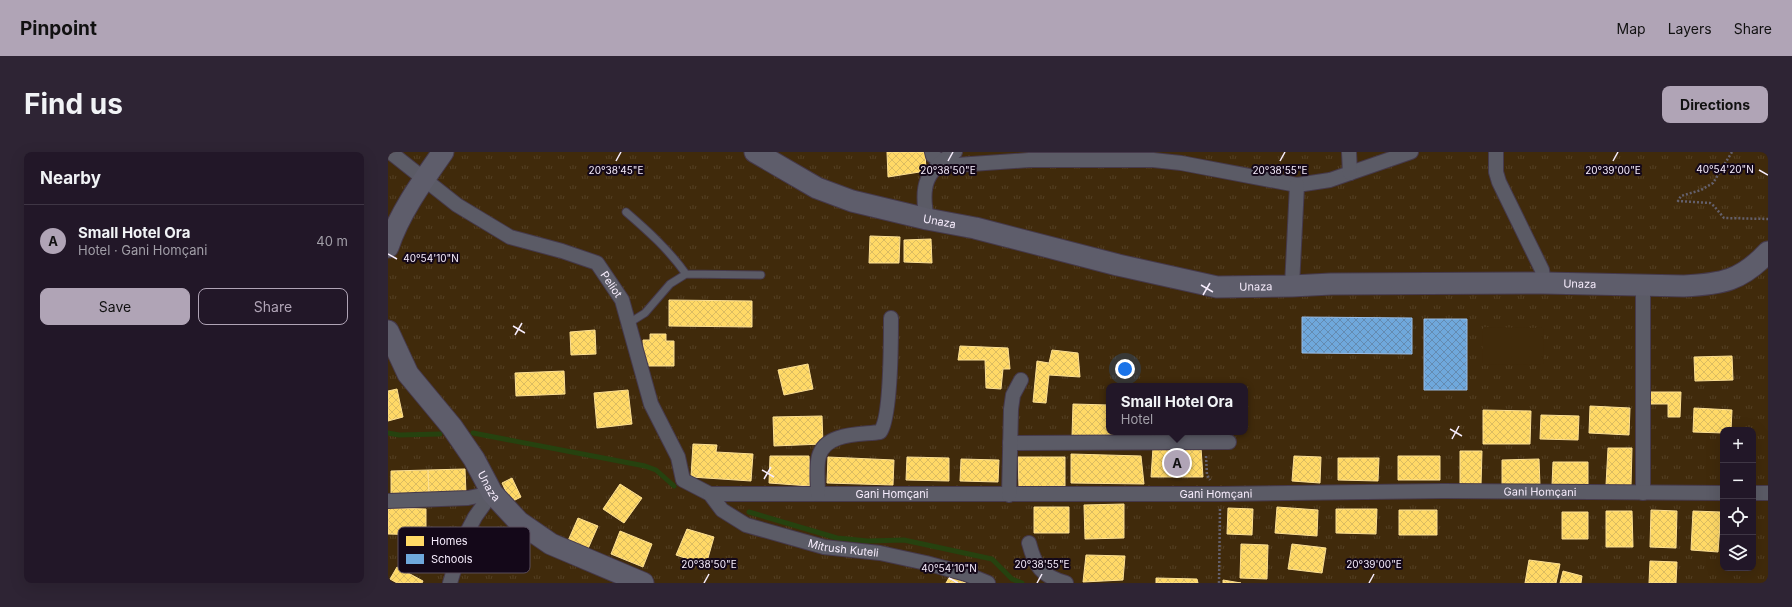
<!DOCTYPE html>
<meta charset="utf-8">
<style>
body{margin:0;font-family:Inter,sans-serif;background:#2e2434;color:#f1f3f6}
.controls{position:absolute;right:12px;bottom:12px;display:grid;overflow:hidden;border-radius:8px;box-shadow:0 4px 16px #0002}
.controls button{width:36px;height:36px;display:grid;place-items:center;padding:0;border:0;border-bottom:1px solid #3f3645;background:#221728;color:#f1f3f6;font:20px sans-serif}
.you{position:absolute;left:737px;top:217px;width:14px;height:14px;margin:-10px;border:3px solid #fff;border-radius:50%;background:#1a73e8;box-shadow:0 0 0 6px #1a73e833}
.badge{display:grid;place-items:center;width:26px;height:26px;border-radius:50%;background:#b0a4b6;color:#111;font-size:13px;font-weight:700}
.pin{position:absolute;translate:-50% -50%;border:2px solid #fff;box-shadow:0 1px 4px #0006}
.popup{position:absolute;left:718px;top:231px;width:142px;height:52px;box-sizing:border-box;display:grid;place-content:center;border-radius:8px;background:#221728;filter:drop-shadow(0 1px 3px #0005);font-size:13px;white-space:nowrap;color:#a29fa8}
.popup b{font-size:15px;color:#f1f3f6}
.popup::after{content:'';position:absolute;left:50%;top:100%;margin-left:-8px;border:8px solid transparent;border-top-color:#221728}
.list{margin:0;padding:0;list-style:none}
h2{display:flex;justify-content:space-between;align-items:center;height:52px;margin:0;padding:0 16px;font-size:17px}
h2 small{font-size:13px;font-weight:400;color:#a29fa8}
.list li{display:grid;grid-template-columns:26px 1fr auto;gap:12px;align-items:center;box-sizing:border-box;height:72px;padding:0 16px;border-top:1px solid #3f3645}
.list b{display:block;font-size:15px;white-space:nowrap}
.list p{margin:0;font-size:13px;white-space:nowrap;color:#a29fa8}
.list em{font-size:13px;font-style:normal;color:#a29fa8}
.actions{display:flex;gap:8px;padding:12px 16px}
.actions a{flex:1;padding:9px 0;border:1px solid #b0a4b6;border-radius:8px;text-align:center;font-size:14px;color:#b0a4b6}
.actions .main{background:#b0a4b6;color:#111}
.icon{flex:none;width:22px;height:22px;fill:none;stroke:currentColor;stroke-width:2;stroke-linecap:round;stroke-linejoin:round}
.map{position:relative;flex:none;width:1380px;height:431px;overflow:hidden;border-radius:8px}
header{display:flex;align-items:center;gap:24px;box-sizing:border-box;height:56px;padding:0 20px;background:#b0a4b6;color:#111}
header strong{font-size:19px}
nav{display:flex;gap:22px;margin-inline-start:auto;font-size:14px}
.intro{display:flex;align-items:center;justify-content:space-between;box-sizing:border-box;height:96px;padding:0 24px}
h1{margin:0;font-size:28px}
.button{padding:10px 18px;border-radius:8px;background:#b0a4b6;color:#111;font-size:14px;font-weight:700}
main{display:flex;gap:24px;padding:0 24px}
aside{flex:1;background:#221728;border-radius:8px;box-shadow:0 4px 16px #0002}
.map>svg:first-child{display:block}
.grass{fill:url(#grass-tufts);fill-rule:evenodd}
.pitch{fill:#402a0b}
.homes{fill:url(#homes-cross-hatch);stroke:#fcdf93}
.schools{fill:url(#schools-cross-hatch);stroke:#98bce6}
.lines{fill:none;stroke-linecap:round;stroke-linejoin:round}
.stream{stroke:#26420f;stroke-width:5}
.lane-casing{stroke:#45394b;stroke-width:9}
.street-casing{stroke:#45394b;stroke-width:16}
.secondary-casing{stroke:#45394b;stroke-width:23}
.path{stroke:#64606c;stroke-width:2.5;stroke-dasharray:2 2;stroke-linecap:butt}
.lane{stroke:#5b5b66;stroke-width:7}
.street{stroke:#5b5b66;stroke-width:14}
.secondary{stroke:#5e5d6b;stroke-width:21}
.ticks{fill:none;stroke:#f6ecfc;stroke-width:1.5}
.labels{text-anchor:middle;stroke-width:4;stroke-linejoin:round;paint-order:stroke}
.street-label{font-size:11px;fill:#f6ecfc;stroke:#140819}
.key{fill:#140819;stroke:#584c5d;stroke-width:1}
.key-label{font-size:11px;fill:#f6ecfc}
.ticks-label{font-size:10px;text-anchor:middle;fill:#f6ecfc;stroke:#140819;stroke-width:4;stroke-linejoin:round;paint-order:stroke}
</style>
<header>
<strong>Pinpoint</strong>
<nav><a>Map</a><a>Layers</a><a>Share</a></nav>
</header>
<div class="intro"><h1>Find us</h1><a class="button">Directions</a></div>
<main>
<aside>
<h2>Nearby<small></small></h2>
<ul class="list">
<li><span class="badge">A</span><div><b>Small Hotel Ora</b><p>Hotel · Gani Homçani</p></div><em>40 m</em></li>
</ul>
<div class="actions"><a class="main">Save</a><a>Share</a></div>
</aside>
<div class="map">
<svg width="1380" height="431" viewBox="0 0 1380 431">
<defs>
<pattern id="grass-tufts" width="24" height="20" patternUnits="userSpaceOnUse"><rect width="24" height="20" fill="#402a0b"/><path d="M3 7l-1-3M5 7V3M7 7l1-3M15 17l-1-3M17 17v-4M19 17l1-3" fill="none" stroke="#533f23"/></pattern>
<pattern id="homes-cross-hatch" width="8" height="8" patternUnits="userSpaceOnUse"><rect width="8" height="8" fill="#ffd966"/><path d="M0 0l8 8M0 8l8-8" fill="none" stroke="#dbbc61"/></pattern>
<pattern id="schools-cross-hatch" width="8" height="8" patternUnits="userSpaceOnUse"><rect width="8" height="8" fill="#6fa8dc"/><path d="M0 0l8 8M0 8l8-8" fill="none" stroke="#648bb1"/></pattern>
</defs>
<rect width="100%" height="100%" fill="#2e1f35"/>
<path class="grass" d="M0 0H1380V431H0ZM721 234H857V280H721ZM1335 278H1365V416H1335Z"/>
<path class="pitch" d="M1095 175 1156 176 1155 213 1094 212Z"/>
<path class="homes" d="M499 0H537L538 19 500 25Z
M482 84 512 85 511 111H481Z
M543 87 544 111 516 110V88Z
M281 148 364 149V175L281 174Z
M207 178 208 202 183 203 182 180Z
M262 182H278V189H286V214H256L255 188H262Z
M572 194 620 196 622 217H615L613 237 598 236 597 208H570Z
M664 198 690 201 692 225 661 223 658 251 645 250 649 209 661 211Z
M1344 204 1345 228 1307 229 1306 205Z
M420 212 425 237 396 243 390 218Z
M176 219 177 242 128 244 127 221Z
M9 237 15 265 0 269V239Z
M240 238 244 272 209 276 206 241Z
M1261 240H1293L1292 265H1280V252H1261Z
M685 252 721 253V280H755V282L684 284Z
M1202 254 1242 256 1241 283 1201 281Z
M1306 256 1344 258 1343 278H1335V281L1305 280Z
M1095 258 1143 259 1142 292H1095Z
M1153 263 1191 264 1190 288 1152 287Z
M434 264 435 292 386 294 385 265Z
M778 280H803L778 281Z
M305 292 329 293 328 300 365 302 363 329 303 325Z
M765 296H813L815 325H763Z
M1220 296H1244L1243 334 1218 333Z
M1072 299H1094L1093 333H1072Z
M683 302 753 304 756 332 683 331Z
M382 304H421L422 334 381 331Z
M906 304 933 305 932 331 904 329Z
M1010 304H1052V328H1010Z
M440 305 506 308 505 333 439 331Z
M519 305 561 306V329L518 328Z
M630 305H677V334L631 335Z
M950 306H991L990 329 950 328Z
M573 307 611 308 610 330 572 329Z
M1151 307 1152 334 1114 335V308Z
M1165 310H1200V334L1164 333Z
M77 317 78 342 41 343 40 318Z
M40 318 41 343 3 344V319Z
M124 326 133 345 123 350 114 331Z
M232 332 254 346 236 371 215 357Z
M736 352V386L697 387 696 353Z
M646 355H681V381H646Z
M889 355 930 358 929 384 887 381Z
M0 356 38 357V383L0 382Z
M840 356 865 357 864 383 839 382Z
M948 357H989L988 382 948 381Z
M1011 358H1049V383H1011Z
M1263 358 1289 359 1288 396 1262 395Z
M1218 359H1244L1245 395H1218Z
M1305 359 1333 360 1330 400 1303 398Z
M1174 360H1200V387H1174Z
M190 366 210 374 199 399 179 391Z
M299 377 326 385 318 413 288 403Z
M232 379 264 392 255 415 223 402Z
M853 392 880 393 879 427 852 426Z
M904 392 938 396 934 421 900 417Z
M698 403 737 404 735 428 695 430Z
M1141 408 1172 412 1168 431H1137Z
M1262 409 1289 410 1288 431H1261Z
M9 415 35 429 34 431H9L2 427Z
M1175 419 1194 424 1193 431H1172Z
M562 424 578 431H558Z
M768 426 809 427 810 431H768Z
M835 428 853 431H835Z"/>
<path class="schools" d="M914 165 1024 166V202L914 201Z
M1036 167H1079V238H1036Z"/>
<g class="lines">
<path class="stream" d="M0 281 11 283 52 282
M85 281 257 314 268 318 286 334
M361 360 449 386 480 389 516 388 604 407 624 427 634 431"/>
<g class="lane-casing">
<path id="lane" d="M238 60C260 79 281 98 298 122
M241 171 257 161 282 132 298 122 373 123"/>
</g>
<g class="street-casing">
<g id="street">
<path id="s1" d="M2 0 69 53 122 85 174 99 209 111 234 148 263 252 290 305 295 328 322 342 334 358 358 373 436 395 492 401 538 411 578 422 600 431"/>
<path d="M544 0 545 4 554 10 569 13 641 8H765L793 11 909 33 942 28 1023 0"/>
<path d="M961 0 962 21"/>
<path d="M1108 0V20L1111 30 1154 118 1156 131"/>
<path d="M539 67C532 33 538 19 567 0"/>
<path d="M1255 133V341"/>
<path d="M904 134 909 33"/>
<path d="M622 291 841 290"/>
<path d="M1365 341H1380"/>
<path id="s2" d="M322 342H832L1055 339 1335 341"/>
<path d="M430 342C430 332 428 314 431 304 438 280 473 283 492 280 503 267 503 187 503 166"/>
<path d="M621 343 623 257 625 243 633 228"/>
<path d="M0 349 80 346 104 341"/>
<path d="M641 391C647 414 653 424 678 431"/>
<path d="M62 431 75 388 87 365 104 341"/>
</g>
</g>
<g class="secondary-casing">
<g id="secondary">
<path id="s3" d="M367 0 429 36 464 49 539 67 587 76 730 113 829 135 904 134 943 132 1156 131 1296 134C1334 132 1353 129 1380 100"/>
<path d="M0 95C12 60 34 30 55 0"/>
<path id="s4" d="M0 179 20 222 64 275 86 307 104 341 131 370 163 392 255 431"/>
</g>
</g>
<path class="path" d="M1344 0 1325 31 1313 38 1293 44 1290 49 1322 51 1326 54 1336 66 1380 67
M818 304 819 323 822 328
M831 431 832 355"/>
<use href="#lane" class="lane"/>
<use href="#street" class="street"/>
<use href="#secondary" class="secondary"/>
</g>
<path class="ticks" d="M228 9 233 0M560 9 565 0M892 9 897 0M1225 9 1230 0M1371 18 1380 23M0 102 9 107M813 133 825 140M815 143 822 131M125 174 137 181M127 183 134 171M1062 277 1074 284M1064 287 1071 274M374 318 386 325M376 327 383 315M561 426 570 431M316 431 321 422M649 431 654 422M981 431 986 422"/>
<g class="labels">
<g class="street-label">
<text dy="4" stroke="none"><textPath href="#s3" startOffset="199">Unaza</textPath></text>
<text dy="4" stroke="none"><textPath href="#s3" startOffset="847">Unaza</textPath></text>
<text dy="4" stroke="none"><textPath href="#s1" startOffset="264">Peliot</textPath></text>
<text dy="4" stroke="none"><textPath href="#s3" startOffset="523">Unaza</textPath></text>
<text dy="4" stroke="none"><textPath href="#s4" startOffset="186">Unaza</textPath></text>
<text dy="4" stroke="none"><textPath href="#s2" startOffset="830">Gani Homçani</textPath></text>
<text dy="4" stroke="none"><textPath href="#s2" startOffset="182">Gani Homçani</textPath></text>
<text dy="4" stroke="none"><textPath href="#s2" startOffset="506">Gani Homçani</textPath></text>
<text dy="4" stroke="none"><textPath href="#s1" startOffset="653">Mitrush Kuteli</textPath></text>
</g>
</g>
<rect x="10" y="375" width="132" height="46" rx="6" class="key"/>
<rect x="18" y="384" width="18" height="10" fill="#ffd966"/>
<rect x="18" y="402" width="18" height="10" fill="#6fa8dc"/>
<g class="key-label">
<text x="43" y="393">Homes</text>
<text x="43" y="411">Schools</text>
</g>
<g class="ticks-label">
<text x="1337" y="21">40°54'20"N</text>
<text x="228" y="22">20°38'45"E</text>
<text x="560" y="22">20°38'50"E</text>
<text x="892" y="22">20°38'55"E</text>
<text x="1225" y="22">20°39'00"E</text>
<text x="43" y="110">40°54'10"N</text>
<text x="321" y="416">20°38'50"E</text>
<text x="654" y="416">20°38'55"E</text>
<text x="986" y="416">20°39'00"E</text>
<text x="561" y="420">40°54'10"N</text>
</g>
</svg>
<div class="controls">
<button>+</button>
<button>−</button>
<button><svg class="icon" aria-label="locate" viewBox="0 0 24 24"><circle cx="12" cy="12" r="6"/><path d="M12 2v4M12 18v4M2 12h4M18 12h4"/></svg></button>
<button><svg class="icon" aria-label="layers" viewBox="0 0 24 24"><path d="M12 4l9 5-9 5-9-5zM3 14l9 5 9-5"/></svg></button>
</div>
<div class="you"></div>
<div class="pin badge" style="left:789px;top:311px">A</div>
<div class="popup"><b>Small Hotel Ora</b>Hotel</div>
</div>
</main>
